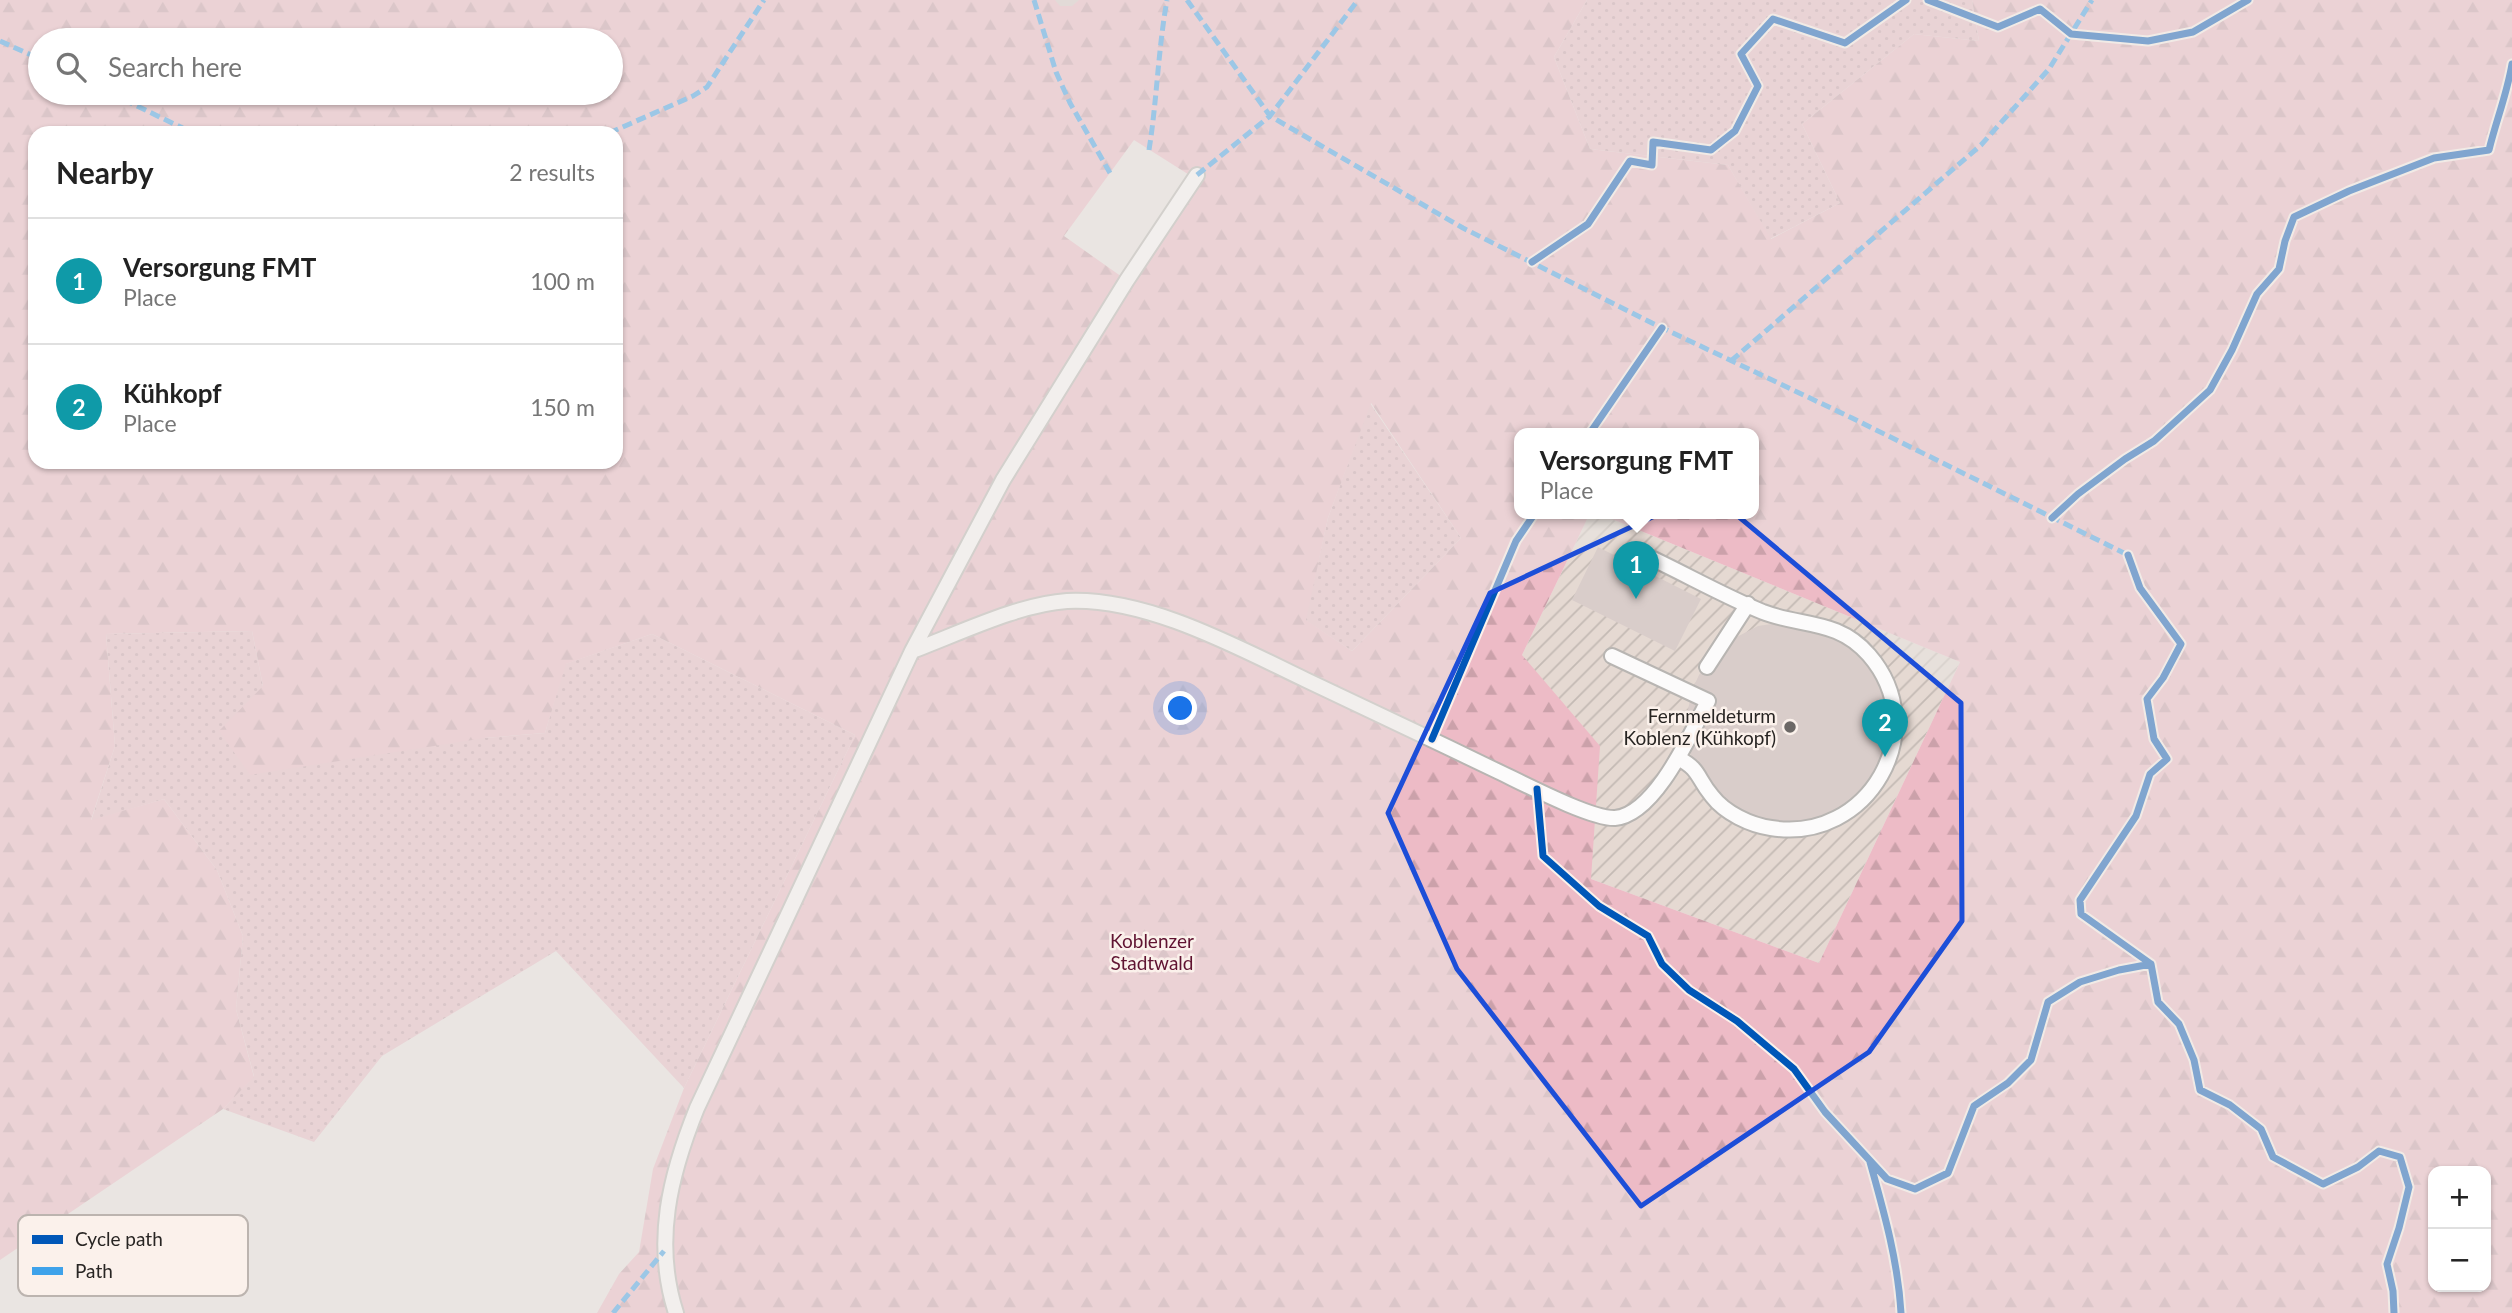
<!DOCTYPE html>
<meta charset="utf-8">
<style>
body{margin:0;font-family:Lato,sans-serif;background:#f2f2f2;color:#222}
.controls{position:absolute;right:21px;bottom:21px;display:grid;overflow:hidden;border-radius:14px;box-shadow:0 2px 5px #0004}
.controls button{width:63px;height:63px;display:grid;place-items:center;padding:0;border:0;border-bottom:2px solid #e0e0e0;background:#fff;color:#222;font:35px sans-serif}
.you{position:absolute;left:1181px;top:709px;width:24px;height:24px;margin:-18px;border:5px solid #fff;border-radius:50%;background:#1a73e8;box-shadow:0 0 0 10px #1a73e833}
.badge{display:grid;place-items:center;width:46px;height:46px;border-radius:50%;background:#0b8043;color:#fff;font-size:23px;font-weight:700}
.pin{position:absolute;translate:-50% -58px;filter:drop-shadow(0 2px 4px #0008)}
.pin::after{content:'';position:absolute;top:37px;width:24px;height:21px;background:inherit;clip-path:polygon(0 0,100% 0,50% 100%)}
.popup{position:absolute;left:1514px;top:428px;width:245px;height:91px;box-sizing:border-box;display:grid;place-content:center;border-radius:14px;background:#fff;filter:drop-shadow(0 2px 5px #0005);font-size:23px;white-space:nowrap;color:#767676}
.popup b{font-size:26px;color:#222}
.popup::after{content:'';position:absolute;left:50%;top:100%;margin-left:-14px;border:14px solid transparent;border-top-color:#fff}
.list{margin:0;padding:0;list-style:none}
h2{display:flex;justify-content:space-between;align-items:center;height:91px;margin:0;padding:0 28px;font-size:30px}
h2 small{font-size:23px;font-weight:400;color:#767676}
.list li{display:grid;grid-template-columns:46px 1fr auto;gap:21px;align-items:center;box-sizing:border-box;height:126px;padding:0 28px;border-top:2px solid #e0e0e0}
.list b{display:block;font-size:26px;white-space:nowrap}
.list p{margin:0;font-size:23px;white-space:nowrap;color:#767676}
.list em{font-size:23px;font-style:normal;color:#767676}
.icon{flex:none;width:38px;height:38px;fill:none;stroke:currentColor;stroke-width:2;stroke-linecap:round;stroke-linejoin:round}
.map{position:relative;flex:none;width:2512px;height:1313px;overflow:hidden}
.search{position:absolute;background:#fff;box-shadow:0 2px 5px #0004;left:28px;top:28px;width:595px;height:77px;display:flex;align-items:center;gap:18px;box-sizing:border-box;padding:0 24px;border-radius:38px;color:#767676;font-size:26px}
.panel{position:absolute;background:#fff;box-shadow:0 2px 5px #0004;left:28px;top:126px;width:595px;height:343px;border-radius:21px}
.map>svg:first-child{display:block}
.industrial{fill:url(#industrial-furrows)}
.green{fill:url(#green-dots)}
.forest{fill:url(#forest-firs);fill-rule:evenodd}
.building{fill:#d9cdca}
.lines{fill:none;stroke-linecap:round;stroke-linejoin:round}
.service-casing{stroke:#b8b5b2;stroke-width:18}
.service{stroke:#fcfbfb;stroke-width:14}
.quiet{stroke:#3ea2ea;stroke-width:5;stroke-dasharray:10 5;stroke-linecap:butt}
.cycleway-casing{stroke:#fbf1eb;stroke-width:11}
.cycleway{stroke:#0057b8;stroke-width:7}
.marked{fill:none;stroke:#1d4ed8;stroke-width:5;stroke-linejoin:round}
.poi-dot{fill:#6c6866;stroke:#fbf1eb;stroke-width:2.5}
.labels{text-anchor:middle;stroke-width:5;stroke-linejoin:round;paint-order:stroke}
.poi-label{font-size:19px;fill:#282523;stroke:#fbf1eb;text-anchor:end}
.park-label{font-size:19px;fill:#601331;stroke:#fbf1eb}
.key{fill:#fbf1eb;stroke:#bcb4af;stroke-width:2}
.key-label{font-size:19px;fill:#282523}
</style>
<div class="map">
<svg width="2512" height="1313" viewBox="0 0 2512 1313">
<defs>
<pattern id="industrial-furrows" width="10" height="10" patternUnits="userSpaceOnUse" patternTransform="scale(1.75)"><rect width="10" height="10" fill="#e5d9d2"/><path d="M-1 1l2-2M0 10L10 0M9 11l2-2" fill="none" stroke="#c4bab4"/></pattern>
<pattern id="green-dots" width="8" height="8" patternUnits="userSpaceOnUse" patternTransform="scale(1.75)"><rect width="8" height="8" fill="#e8bcc6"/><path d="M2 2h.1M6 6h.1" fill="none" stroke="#c7a1aa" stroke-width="1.8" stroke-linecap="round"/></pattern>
<pattern id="forest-firs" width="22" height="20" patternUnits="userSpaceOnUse" patternTransform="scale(1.75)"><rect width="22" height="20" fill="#edbbc6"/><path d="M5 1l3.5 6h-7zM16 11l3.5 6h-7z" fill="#cba1aa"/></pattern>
</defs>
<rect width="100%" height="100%" fill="#eae5e2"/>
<path class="industrial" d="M1590 513H1597L1960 662 1819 963 1591 879 1522 655Z"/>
<path class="green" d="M1587 0H1972L1979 41 1914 34 1802 124 1840 203 1770 239 1728 165 1590 149 1554 57Z
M1370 403 1461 538 1352 651 1305 620 1328 518Z
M252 631 263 686 485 738 545 733 565 664 652 634 855 735 684 1088 556 951 382 1056 314 1142 223 1109 254 1076 236 1009 243 936 217 870 164 799 91 821 115 746 106 634Z"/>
<path class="forest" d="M0 0H1587L1554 57 1590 149 1728 165 1771 239 1840 203 1802 124 1914 34 1979 41 1972 0H2512V1313H597L619 1274 639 1252 653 1169 684 1088 855 735 652 634 566 664 545 733 485 738 250 775 219 731 263 686 252 631 106 634 115 746 91 820 164 799 217 870 243 936 236 1009 254 1077 223 1109 0 1260ZM40 40H611V93H40ZM35 133H616V462H35ZM1134 140 1202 183 1132 284 1064 236ZM1371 403 1461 538 1352 651 1306 620 1328 518ZM1519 433H1753V513H1597L1960 662 1819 963 1591 879 1600 746 1522 655 1590 513H1519ZM2433 1171H2486V1287H2433Z"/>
<path class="building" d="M1055 0H1079L1072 6H1060Z
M1598 547 1701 599 1675 651 1572 600Z
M1792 621 1856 645 1891 703 1889 754 1849 810 1788 828 1731 810 1693 762 1689 748 1686 718 1693 688 1699 675 1708 662 1729 641 1758 626Z"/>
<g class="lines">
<g class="service-casing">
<path id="service" d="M1649 557C1687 575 1724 596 1763 612 1802 627 1838 619 1869 655 1934 730 1868 844 1771 828 1750 825 1725 813 1712 796 1696 777 1701 770 1678 758
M912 651C958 634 1019 604 1067 601 1146 597 1237 647 1306 680 1369 710 1431 739 1493 769 1519 781 1590 819 1615 818 1655 815 1691 733 1708 701L1612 656
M1707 667 1748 604
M676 1313C653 1242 670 1175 697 1108L912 651 1003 480 1127 280 1197 175"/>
</g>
<use href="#service" class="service"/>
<path class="quiet" d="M1034 0 1056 72 1070 103 1110 173
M1187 0 1270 116 1463 228 1652 323 1852 418 2128 555 2130 561
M0 41 40 59
M110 93 193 133
M609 133 693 96 707 87 764 0
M1149 150C1157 100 1158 50 1167 0
M1197 175 1270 116 1358 0
M1731 361 1981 145 2049 69 2092 0
M613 1313 664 1251"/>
<g class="cycleway-casing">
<path id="cycleway" d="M1928 0 1998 27 2040 9 2071 34 2148 41 2193 32 2248 0
M1532 262 1588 224 1630 161 1652 165 1653 142 1711 150 1735 131 1758 86 1741 54 1773 19 1845 43 1906 0
M1590 433 1662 328
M2052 518 2078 494 2125 459 2154 441 2210 390 2232 350 2257 294 2279 269 2285 241 2294 217 2349 191 2434 158 2489 150C2496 121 2507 94 2512 64
M2128 555 2140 588 2181 644 2163 678 2147 699 2154 739 2167 759 2150 774 2136 816 2080 900 2081 914 2151 964 2158 1002 2179 1024 2194 1060 2200 1090 2230 1105 2261 1129 2273 1157 2323 1184 2358 1167 2379 1151 2400 1157 2409 1187 2399 1228 2387 1264 2393 1291 2394 1313
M1432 739 1516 541 1535 513
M1537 789 1543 856 1599 906 1648 936 1662 964 1689 990 1737 1021 1794 1069 1825 1112 1887 1179 1915 1189 1948 1173 1974 1106 2008 1083 2031 1060 2048 1002 2080 982 2119 970 2151 964
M1870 1162C1884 1212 1898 1261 1901 1313"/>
</g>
<use href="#cycleway" class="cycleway"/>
</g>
<path d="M0 0H2512V1313H0ZM1708 491 1961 703 1962 921 1869 1052 1641 1206 1457 969 1388 813 1490 593Z" fill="#eae5e2" fill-opacity=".55" fill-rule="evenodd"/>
<path class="marked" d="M1708 491 1961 703 1962 921 1869 1052 1641 1206 1457 969 1388 813 1490 593Z"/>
<circle class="poi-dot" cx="1790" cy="727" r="7"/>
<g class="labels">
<g class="poi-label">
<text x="1776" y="723">Fernmeldeturm<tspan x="1776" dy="22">Koblenz (Kühkopf)</tspan></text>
</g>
<g class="park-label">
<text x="1152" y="948">Koblenzer<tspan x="1152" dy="22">Stadtwald</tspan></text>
</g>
</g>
<rect x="18" y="1215" width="230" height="81" rx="10" class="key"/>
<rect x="32" y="1235" width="31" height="9" fill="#0057b8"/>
<rect x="32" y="1267" width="31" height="8" fill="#3ea2ea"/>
<g class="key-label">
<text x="75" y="1246">Cycle path</text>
<text x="75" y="1278">Path</text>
</g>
</svg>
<div class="controls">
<button>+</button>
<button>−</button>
</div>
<div class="you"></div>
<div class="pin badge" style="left:1636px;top:599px;background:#0f9aa8">1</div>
<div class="popup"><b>Versorgung FMT</b>Place</div>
<div class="pin badge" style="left:1885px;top:757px;background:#0f9aa8">2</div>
<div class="search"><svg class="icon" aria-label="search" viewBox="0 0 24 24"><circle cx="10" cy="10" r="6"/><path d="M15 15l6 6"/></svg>Search here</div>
<section class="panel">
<h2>Nearby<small>2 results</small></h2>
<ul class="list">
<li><span class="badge" style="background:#0f9aa8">1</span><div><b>Versorgung FMT</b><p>Place</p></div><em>100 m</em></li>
<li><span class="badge" style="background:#0f9aa8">2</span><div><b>Kühkopf</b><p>Place</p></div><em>150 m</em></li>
</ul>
</section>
</div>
